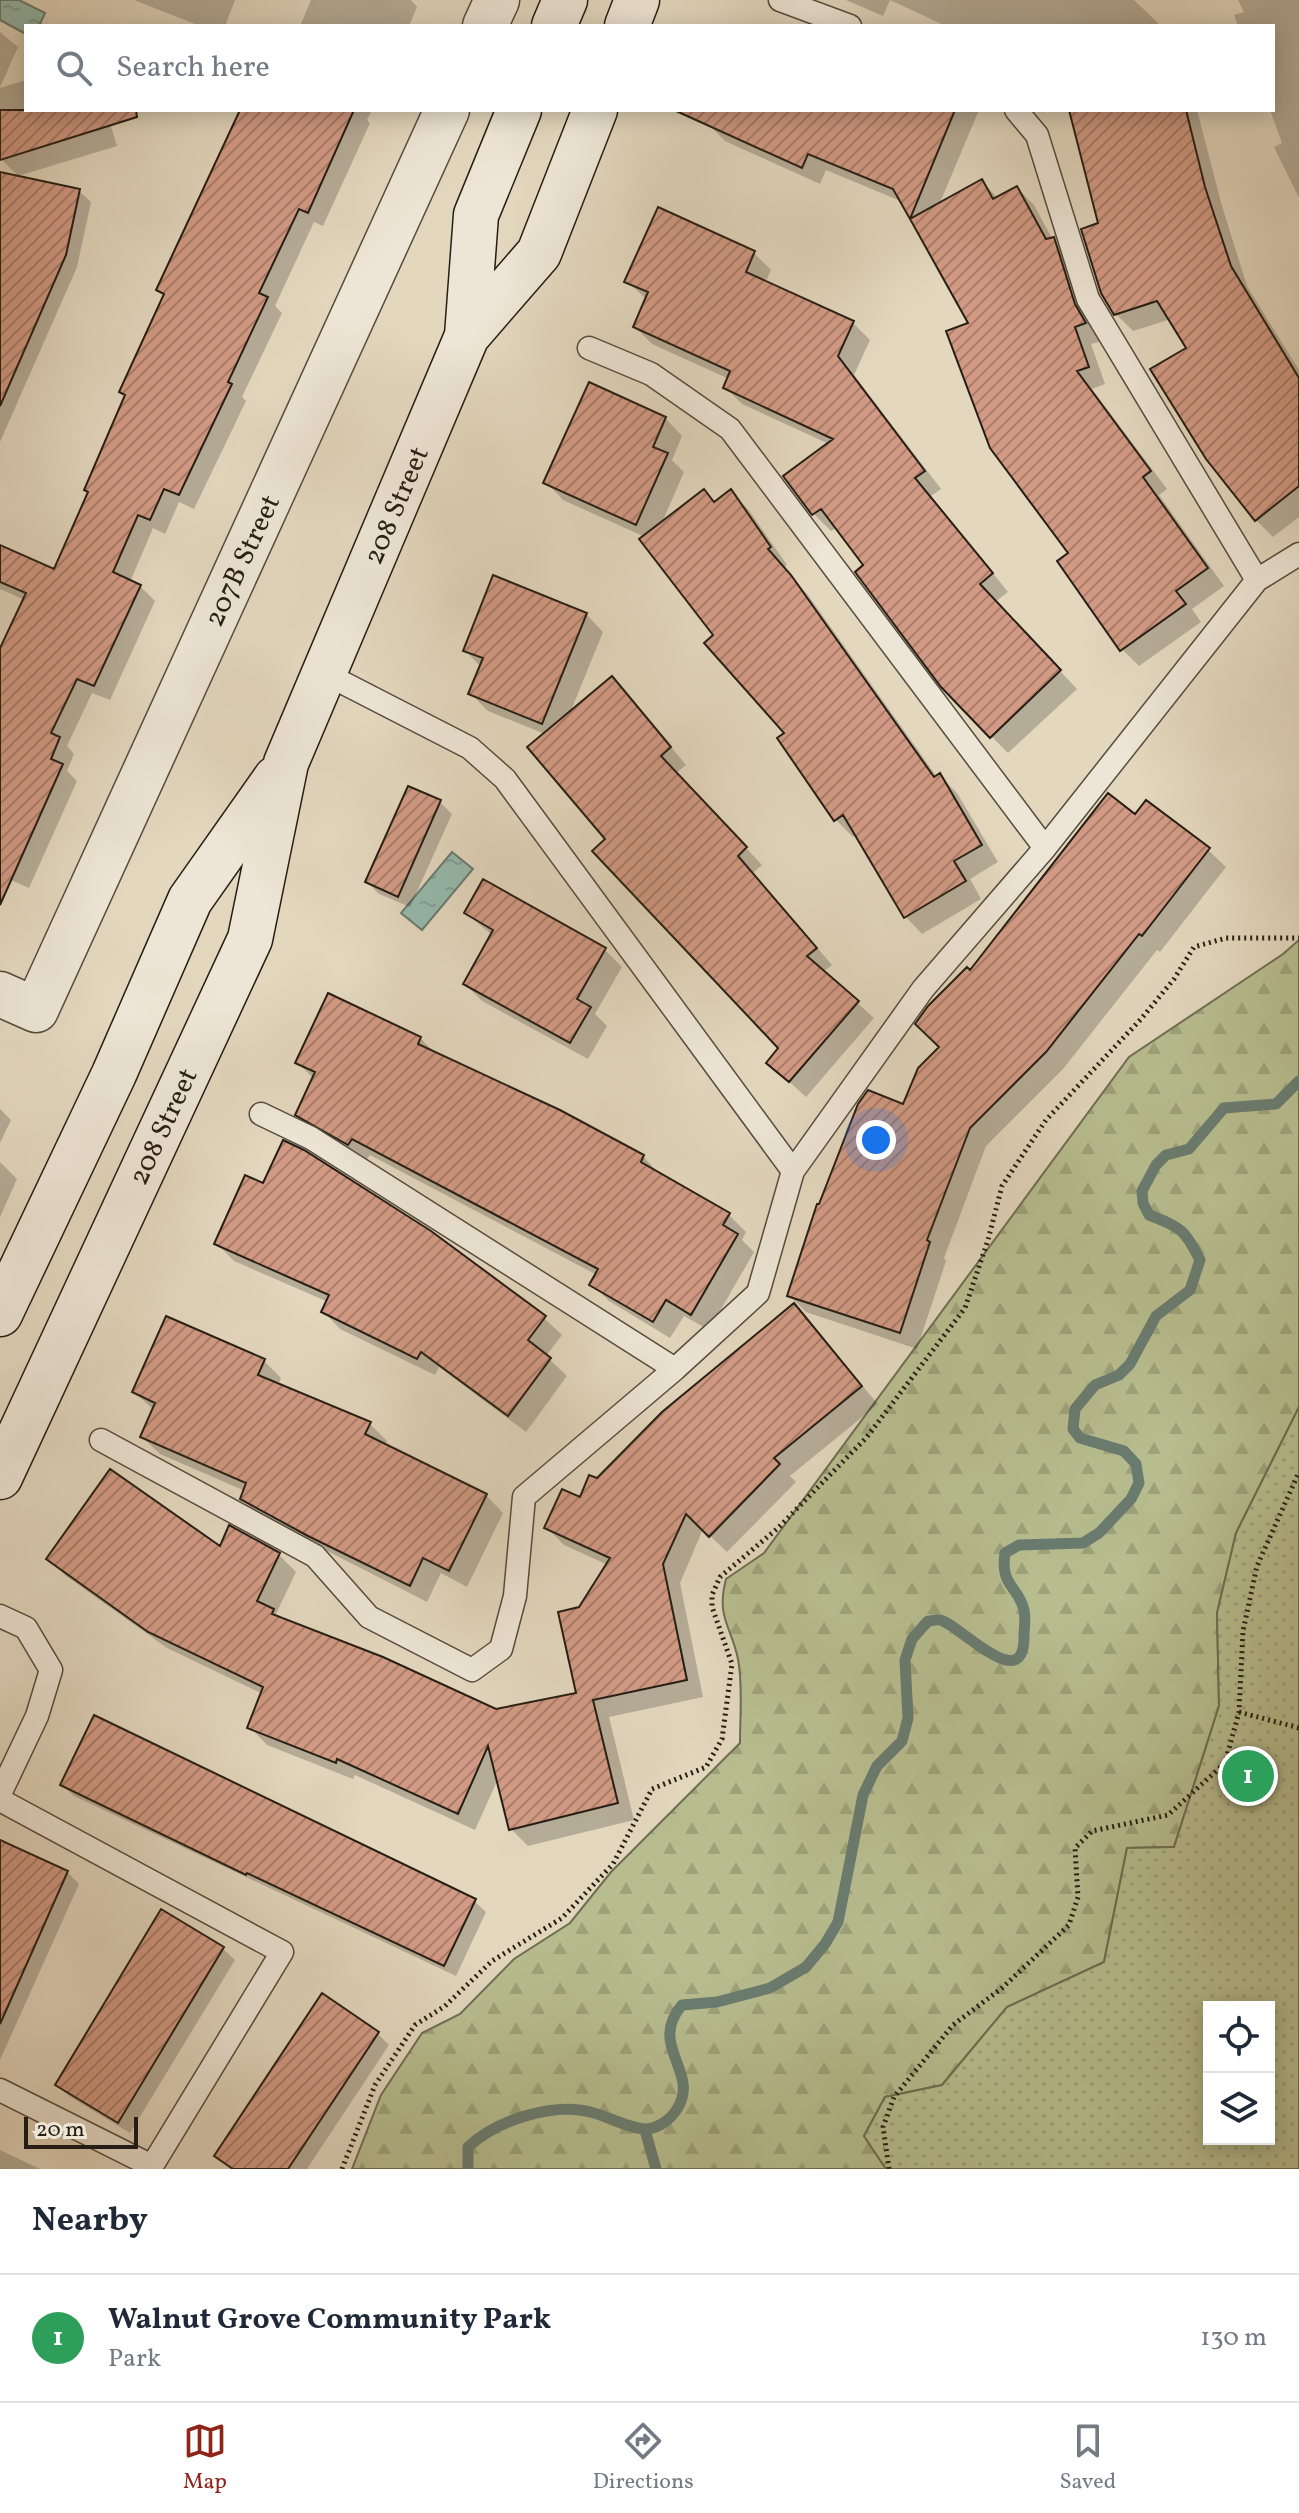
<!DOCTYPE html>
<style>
body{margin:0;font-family:Vollkorn,serif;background:#f2f2f3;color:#1f2937}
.controls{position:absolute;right:24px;bottom:24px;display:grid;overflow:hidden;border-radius:0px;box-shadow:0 4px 20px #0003}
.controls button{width:72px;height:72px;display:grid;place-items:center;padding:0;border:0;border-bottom:2px solid #e0e1e3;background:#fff;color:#1f2937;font:40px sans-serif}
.scale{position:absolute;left:24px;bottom:20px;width:114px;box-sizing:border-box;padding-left:8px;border:4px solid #261e14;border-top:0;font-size:22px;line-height:28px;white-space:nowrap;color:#261e14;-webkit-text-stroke:6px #ede5d5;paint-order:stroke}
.you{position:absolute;left:876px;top:1140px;width:28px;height:28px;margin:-20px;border:6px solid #fff;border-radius:50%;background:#1a73e8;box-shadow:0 0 0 12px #1a73e833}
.badge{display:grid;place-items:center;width:52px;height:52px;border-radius:50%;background:#8f2418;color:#fff;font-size:26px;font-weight:700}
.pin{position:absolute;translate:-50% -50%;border:4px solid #fff;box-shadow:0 2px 8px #0006}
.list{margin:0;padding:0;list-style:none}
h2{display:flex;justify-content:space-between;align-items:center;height:104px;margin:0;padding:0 32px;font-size:34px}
h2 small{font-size:26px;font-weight:400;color:#747a83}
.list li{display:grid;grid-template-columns:52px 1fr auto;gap:24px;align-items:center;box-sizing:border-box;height:128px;padding:0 32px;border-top:2px solid #e0e1e3}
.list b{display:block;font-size:30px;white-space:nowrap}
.list p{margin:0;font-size:26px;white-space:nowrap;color:#747a83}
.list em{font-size:26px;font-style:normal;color:#747a83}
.icon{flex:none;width:44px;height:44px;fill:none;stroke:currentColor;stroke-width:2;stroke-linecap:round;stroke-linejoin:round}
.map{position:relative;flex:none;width:1299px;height:2169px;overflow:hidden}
.search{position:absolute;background:#fff;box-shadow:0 4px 20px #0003;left:24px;right:24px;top:24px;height:88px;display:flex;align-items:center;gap:20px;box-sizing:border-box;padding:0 28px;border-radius:0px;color:#747a83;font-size:30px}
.sheet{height:232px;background:#fff}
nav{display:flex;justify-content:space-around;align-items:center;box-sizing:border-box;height:112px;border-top:2px solid #e0e1e3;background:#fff;font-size:22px;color:#747a83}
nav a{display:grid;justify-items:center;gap:4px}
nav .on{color:#8f2418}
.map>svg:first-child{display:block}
.forest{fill:url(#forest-firs);stroke:#6e6e52;stroke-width:2}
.park{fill:url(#park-dots);stroke:#6e6e52;stroke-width:2;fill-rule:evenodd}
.water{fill:url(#water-ripples);stroke:#697c70;stroke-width:2}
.shadow{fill:#0003}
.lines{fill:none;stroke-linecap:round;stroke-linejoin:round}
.stream{stroke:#697c70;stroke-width:11}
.building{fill:url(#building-hatch);stroke:#261e14;stroke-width:2}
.lane-casing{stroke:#554c3e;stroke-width:25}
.street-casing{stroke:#554c3e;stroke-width:47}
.secondary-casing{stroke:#261e14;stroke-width:47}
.path{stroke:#261e14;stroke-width:5;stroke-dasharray:2 4;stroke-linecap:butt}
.lane{stroke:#ede5d5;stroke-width:22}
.street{stroke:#ede5d5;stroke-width:44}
.secondary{stroke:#ede5d5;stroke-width:44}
.labels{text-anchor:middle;stroke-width:6;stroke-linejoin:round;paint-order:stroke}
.street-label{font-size:28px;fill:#261e14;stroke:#ede5d5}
</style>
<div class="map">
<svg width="1299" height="2169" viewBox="0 0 1299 2169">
<defs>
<pattern id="forest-firs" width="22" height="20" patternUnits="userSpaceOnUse" patternTransform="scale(2)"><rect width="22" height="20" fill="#b7bd8f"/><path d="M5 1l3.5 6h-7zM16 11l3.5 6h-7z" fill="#9da27a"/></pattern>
<pattern id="park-dots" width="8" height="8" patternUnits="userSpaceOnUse" patternTransform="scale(2)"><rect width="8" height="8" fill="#b7bd8f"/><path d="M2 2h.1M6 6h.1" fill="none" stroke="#9da27a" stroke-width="1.8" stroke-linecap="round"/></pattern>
<pattern id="water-ripples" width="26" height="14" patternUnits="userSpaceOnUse" patternTransform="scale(2)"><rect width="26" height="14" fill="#96baad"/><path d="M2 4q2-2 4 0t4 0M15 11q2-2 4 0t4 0" fill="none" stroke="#819f94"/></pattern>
<pattern id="building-hatch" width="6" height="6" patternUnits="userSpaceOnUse" patternTransform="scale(2)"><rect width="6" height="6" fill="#d29a84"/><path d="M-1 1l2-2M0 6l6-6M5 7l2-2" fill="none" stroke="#aa7d6b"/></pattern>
</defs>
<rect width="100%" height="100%" fill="#e3d7be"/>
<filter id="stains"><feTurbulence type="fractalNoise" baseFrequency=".0025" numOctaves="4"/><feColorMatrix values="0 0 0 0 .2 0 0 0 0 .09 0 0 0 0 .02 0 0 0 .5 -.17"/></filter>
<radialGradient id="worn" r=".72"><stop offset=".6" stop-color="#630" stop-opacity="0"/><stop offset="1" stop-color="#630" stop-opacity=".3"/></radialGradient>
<path class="forest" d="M1299 940V1407L1236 1533 1217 1613 1219 1706 1174 1847 1127 1848 1104 1962 1007 2007 942 2085 885 2097 864 2136 886 2169H352L381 2095 422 2033 460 2014 514 1959 570 1923 611 1872 740 1743C740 1717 743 1684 738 1659 731 1625 716 1618 726 1579L764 1553 1129 1057 1283 954Z"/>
<path class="park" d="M1299 1407V2169H886L864 2136 885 2097 942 2085 1007 2007 1104 1962 1127 1848 1174 1847 1219 1706 1217 1613 1236 1533ZM1209 2007H1269V2139H1209Z"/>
<path class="water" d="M0 0H19L45 13 39 26H26V34L0 20Z
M452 852 473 869 422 930 401 913Z"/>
<path class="shadow" d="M134 0H235L225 26H200Z
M311 0H411L417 7 409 26H300Z
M846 0H890L883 16Z
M890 0H1134L1158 23 1155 26H946Z
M1238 0H1299V198L1274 147 1282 143 1270 110H1273V26H1238L1234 15 1244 12Z
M0 32 18 47 0 87Z
M26 80V110H106L117 146 18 176 0 158V88Z
M242 110H372L367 120 370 123 323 226 314 222 275 306 282 313 242 397 246 401 194 509 179 502 165 534 153 528 130 582 140 586 155 601 110 700 92 693 67 746 74 754 67 771 77 781 29 888 11 880 0 904V652L25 600 0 589V548L55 572 90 494 86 490 126 397 121 392 165 297 158 290Z
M714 110H979L939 205 982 182 998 198 1017 188 1034 205 1053 240 1071 257 1102 341 1091 344 1105 384 1092 389 1167 489 1159 495 1224 586 1192 609 1201 622 1139 666 1122 649 1071 554 971 325 903 202 826 170 820 184 725 141 708 124Z
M1072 110H1197L1222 206 1247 286 1299 370V517L1273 537 1256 520 1189 348 1171 319 1133 331 1115 313 1100 225Z
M79 191 91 202 77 267 0 442V208Z
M754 253 771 270 765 283 853 323 870 340 854 375 941 489 931 496 1008 592 995 602 1077 689 1008 753 991 736 837 527 831 531 814 514 786 476 829 444 742 404 725 387 729 379 652 344 635 327 647 300 627 281Z
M665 418 682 436 672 460 684 472 661 525 704 492 715 503 730 492 748 509 787 565 784 567 808 595 937 777 940 776 957 793 998 862 970 879 981 899 922 934 905 916 856 834 853 837 836 820 787 734 645 537 563 500 546 482Z
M586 614 603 632 570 713 628 695 686 765 676 773 762 865 753 873 832 965 823 972 874 1018 806 1097 769 1063 780 1048 607 839 545 734 488 711 470 693 481 667 465 650Z
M409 788 440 802 452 814 410 907 379 894 367 882Z
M1208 850 1226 867 1160 952 1157 950 1063 1069 986 1146 944 1258 946 1261 917 1349 806 1312 789 1295 941 1047 970 973Z
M466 913 604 949 622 967 595 1014 607 1026 588 1059 482 1001 465 984 492 935Z
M420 1038 438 1056 643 1156 660 1175 729 1215 746 1232 742 1240 754 1252 709 1330 684 1316 670 1338 609 1301 592 1284 597 1275 370 1155 366 1161 314 1132 297 1114 314 1079 298 1063Z
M0 1109 11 1120 0 1143Z
M0 1162 17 1179 0 1217Z
M217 1244 544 1318 562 1335 546 1356 567 1376 526 1432 439 1367 435 1375 340 1329 323 1311 328 1302 234 1261Z
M794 1306 878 1404 790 1476 796 1482 727 1552 703 1529 680 1583 703 1697 609 1717 634 1820 528 1846 510 1828 498 1779 475 1830 355 1775 353 1779 267 1745 250 1727 263 1694 167 1648 66 1576 48 1559 221 1549 279 1555 296 1572 276 1614 283 1620 496 1711 578 1694 580 1609 608 1565 564 1545 546 1527 581 1499 597 1481Z
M264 1361 281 1378 278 1385 369 1423 387 1441 385 1446 486 1495 503 1513 467 1587 441 1573 427 1602 259 1516 242 1499 245 1491 160 1454 142 1437 154 1410 134 1392Z
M62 1784 474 1901 486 1912 456 1976 74 1796Z
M0 1863 67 1872 79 1884 0 2060Z
M162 1912 223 1949 235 1960 130 2133 69 2096 57 2085Z
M378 2034 389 2045 307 2169H230L216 2156Z
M0 2150 40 2169H0Z"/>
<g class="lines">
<path class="stream" d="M645 2130 656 2169
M468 2169V2147C497 2120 555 2101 594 2113 608 2117 634 2130 647 2129 659 2128 671 2119 677 2109 701 2072 647 2046 682 2005L717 2002 770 1988 806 1967 825 1944 838 1922 863 1795 877 1766 902 1741 908 1718 905 1660 912 1639 928 1621C932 1621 936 1619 940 1620 958 1623 1025 1698 1024 1636 1024 1628 1026 1618 1024 1610 1018 1585 1000 1587 1005 1553L1019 1545 1083 1543 1099 1533 1131 1499 1139 1483 1136 1464 1124 1451 1080 1438 1073 1429 1075 1409 1095 1385 1119 1375 1130 1364 1156 1316 1190 1290 1200 1260C1185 1230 1181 1227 1149 1215L1143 1203 1142 1191 1156 1165 1166 1155 1189 1149 1224 1108 1276 1104 1299 1081"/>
</g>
<path class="building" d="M0 110H136L137 117 0 160Z
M240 110H354L308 213 299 209 259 293 268 297 228 382 232 384 179 495 164 489 150 520 138 515 113 572 141 585 94 686 77 679 51 733 60 737 51 759 63 764 0 905V648L26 593 0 582V545L54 569 88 492 84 490 125 395 119 392 164 294 156 290Z
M674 110H955L910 219 893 189 808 154 802 168Z
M1069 110H1186L1205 187 1231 266 1299 378V486L1255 521 1206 459 1150 369 1186 348 1157 301 1114 315 1101 293 1081 229 1098 223Z
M0 172 80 189 66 255 0 406Z
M982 179 993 199 1017 186 1046 239 1054 237 1075 304 1086 323 1075 327 1089 367 1077 371 1151 471 1143 477 1208 568 1176 591 1186 604 1120 651 1057 561 1068 553 990 448 946 331 968 323 910 219Z
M658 207 755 251 746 272 854 321 838 356 925 471 915 478 993 573 980 584 1061 670 990 738 941 687 855 572 863 565 821 509 812 515 783 476 833 439 723 388 730 371 633 327 648 292 624 282Z
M589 382 666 417 653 447 668 453 636 525 543 483Z
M704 489 714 502 731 489 771 547 768 549 791 575 934 777 940 773 982 845 954 861 966 881 904 918 843 815 834 821 777 738 784 733 704 643 713 635 639 539Z
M493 575 587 613 542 724 468 694 483 658 463 651Z
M612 676 671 747 661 756 747 847 738 856 817 948 807 956 859 1001 789 1082 766 1063 778 1048 592 851 605 839 527 747Z
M408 786 441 800 398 897 365 882Z
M1108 793 1135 814 1146 800 1210 848 1142 936 1139 934 1046 1052 970 1128 927 1240 930 1242 900 1333 787 1296 817 1204H819L858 1104 868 1090 903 1104 918 1068 939 1047 915 1024 928 1006 967 967 970 970Z
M483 879 606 948 577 999 591 1007 570 1043 463 984 493 930 464 913Z
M328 993 421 1037 418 1044 560 1110 644 1155 641 1162 730 1213 723 1225 738 1234 691 1315 666 1300 653 1322 589 1285 598 1269 352 1139 348 1145 295 1115 315 1072 295 1063Z
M283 1140 304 1150 431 1231 546 1316 528 1340 551 1358 508 1416 421 1352 417 1359 321 1312 329 1295 214 1244 245 1175 263 1183Z
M794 1303 862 1386 774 1458 780 1464 709 1537 686 1514 663 1564 687 1680 593 1700 618 1803 509 1830 488 1746 458 1814 337 1759 336 1763 247 1728 263 1687 148 1632 46 1559 110 1469 220 1546 229 1525 280 1553 257 1601 274 1609 272 1614 383 1657 496 1709 576 1693 558 1612 579 1607 610 1558 544 1528 562 1489 580 1497 589 1475 597 1478 662 1412Z
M166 1316 265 1359 258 1375 371 1422 365 1434 487 1494 449 1571 423 1558 410 1586 308 1536 240 1499 246 1483 140 1437 155 1403 132 1392Z
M94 1715 476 1899 444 1966 247 1873 246 1875 60 1785Z
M0 1840 68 1871 0 2024Z
M161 1909 224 1947 118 2123 55 2085Z
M322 1993 379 2032 288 2169H233L214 2156Z"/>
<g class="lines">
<g class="lane-casing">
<path id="lane" d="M780 0 850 26
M1016 110 1037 135 1088 299 1257 580
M589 348 651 374 730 429 1045 848
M324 673 470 748 505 779 793 1171
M261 1114 311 1138 675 1369
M101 1440 315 1556 369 1617 472 1670 501 1649 515 1596 524 1497 675 1369 758 1293 793 1171 923 989 1045 848 1257 580 1299 554
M0 1616 26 1628 51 1670 37 1716 0 1794
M0 1800 282 1952 152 2166 0 2090"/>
</g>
<g class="street-casing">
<path id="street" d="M485 26 497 0
M0 994 36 1010 447 110"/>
</g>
<g class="secondary-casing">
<path id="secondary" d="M554 26 565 0
M627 26 637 0
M467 336 476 215 519 110
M0 1314 114 1074 190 900 276 778
M0 1477 250 939 286 763 467 336 539 253 595 110"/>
</g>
<path class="path" d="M1239 1712 1299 1728
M342 2169 375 2085 415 2025 445 2006 492 1961 562 1918 613 1864 652 1789 706 1767 722 1739 732 1664 712 1607V1595L720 1577 778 1528 866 1438 965 1308 988 1240 1002 1186 1046 1120 1141 1019 1174 979 1194 947 1226 938H1299
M889 2169 883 2127 894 2097 953 2025 1002 1988 1069 1925 1078 1897 1075 1848 1092 1831 1168 1815 1225 1763 1239 1712 1243 1631 1257 1566 1299 1472"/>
<use href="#lane" class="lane"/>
<use href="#street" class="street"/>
<use href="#secondary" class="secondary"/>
</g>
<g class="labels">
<g class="street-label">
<text transform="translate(395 505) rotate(-67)" y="10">208 Street</text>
<text transform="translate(241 560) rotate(-65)" y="10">207B Street</text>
<text transform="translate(162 1126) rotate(-65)" y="10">208 Street</text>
</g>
</g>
<rect width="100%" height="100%" filter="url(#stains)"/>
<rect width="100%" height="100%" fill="url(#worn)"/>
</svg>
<div class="controls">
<button><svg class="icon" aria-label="locate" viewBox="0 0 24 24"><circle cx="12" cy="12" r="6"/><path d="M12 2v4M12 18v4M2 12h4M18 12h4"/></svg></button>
<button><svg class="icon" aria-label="layers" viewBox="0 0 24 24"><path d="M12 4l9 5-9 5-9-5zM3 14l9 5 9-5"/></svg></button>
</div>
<div class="scale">20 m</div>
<div class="you"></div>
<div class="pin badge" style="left:1248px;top:1776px;background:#2e9e5b">1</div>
<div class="search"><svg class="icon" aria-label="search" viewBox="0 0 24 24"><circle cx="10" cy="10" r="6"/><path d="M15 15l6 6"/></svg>Search here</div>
</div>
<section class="sheet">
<h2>Nearby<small></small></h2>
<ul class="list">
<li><span class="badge" style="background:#2e9e5b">1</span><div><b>Walnut Grove Community Park</b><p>Park</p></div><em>130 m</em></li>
</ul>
</section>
<nav>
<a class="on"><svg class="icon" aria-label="map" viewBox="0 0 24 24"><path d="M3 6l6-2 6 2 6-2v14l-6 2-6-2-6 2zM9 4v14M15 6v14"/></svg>Map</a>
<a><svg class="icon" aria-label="directions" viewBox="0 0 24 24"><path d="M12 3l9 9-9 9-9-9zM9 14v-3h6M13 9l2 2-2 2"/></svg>Directions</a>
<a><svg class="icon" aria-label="saved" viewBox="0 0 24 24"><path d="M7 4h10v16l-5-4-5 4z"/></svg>Saved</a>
</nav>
